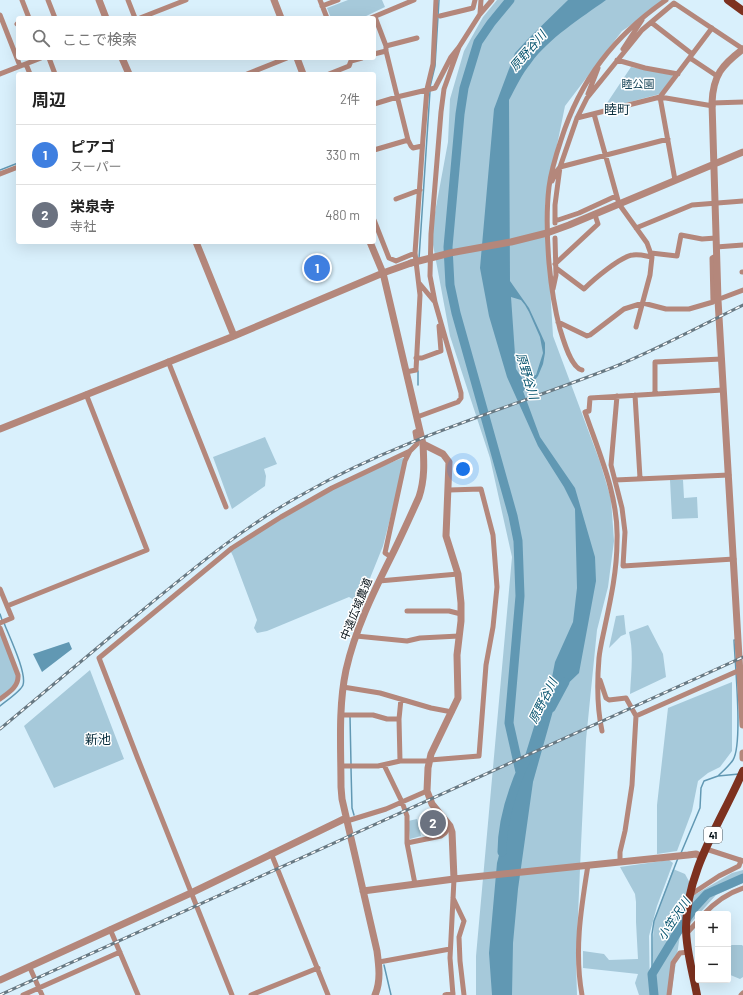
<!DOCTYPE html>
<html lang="ja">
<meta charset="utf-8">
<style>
body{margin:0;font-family:Barlow,"Noto Sans JP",sans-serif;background:#f6f6f6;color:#222}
.controls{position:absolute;right:12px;bottom:12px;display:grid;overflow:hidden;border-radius:4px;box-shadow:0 4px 16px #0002}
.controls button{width:36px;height:36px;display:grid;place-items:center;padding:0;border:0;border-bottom:1px solid #e0e0e0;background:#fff;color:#222;font:20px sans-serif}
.you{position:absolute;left:463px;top:469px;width:14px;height:14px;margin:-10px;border:3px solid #fff;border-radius:50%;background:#1a73e8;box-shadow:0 0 0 6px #1a73e833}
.badge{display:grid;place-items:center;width:26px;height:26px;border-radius:50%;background:#cf4523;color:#fff;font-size:13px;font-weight:700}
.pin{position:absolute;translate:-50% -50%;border:2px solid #fff;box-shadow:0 1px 4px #0006}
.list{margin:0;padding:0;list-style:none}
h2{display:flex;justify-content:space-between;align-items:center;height:52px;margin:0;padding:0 16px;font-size:17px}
h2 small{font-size:13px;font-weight:400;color:#767676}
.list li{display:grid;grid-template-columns:26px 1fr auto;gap:12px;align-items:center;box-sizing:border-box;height:60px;padding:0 16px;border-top:1px solid #e0e0e0}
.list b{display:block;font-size:15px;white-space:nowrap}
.list p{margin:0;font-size:13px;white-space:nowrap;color:#767676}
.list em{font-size:13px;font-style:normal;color:#767676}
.icon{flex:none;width:22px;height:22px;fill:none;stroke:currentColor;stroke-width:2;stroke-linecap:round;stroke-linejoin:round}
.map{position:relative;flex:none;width:743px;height:995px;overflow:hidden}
.search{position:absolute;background:#fff;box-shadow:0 4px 16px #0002;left:16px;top:16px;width:360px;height:44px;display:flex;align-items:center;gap:10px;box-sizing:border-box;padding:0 14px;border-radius:4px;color:#767676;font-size:15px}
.panel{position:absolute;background:#fff;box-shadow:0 4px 16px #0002;left:16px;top:72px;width:360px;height:172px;border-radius:4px}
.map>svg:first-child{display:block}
.green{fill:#a6c9da}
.water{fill:#6198b3;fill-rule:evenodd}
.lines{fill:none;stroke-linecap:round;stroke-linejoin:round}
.stream{stroke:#6198b3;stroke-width:1.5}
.river{stroke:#6198b3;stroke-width:9}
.minor{stroke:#b4877b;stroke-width:5}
.tertiary{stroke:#b4877b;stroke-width:7}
.primary{stroke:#7d311f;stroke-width:8}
.rail-casing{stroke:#687983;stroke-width:3}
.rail{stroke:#fff;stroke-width:1.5;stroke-dasharray:4.5;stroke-linecap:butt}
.tertiary-bridge{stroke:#b4877b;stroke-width:7}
.labels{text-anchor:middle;stroke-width:3;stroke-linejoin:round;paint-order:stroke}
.shield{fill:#fff;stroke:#4f575c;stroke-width:1}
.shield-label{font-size:10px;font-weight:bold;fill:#030f16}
.park-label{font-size:11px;fill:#164458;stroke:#fff}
.street-label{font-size:11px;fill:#030f16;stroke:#fff}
.water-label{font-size:12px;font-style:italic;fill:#04526d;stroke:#fff}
.quarter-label{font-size:13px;fill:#0a2f3e;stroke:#fff}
</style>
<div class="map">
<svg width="743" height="995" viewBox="0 0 743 995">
<rect width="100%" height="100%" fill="#d9f0fc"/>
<path class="green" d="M348 0H382L385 7 362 18H331L327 8Z
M497 0H668L622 31 565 106 545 204 553 336 600 462 611 499 614 541 608 587 597 630 586 740 581 845 576 963 577 995H476V956L512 557 490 458 450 336 431 234 448 142 450 99 464 51 483 17Z
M631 67 672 75 673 76 660 94 603 109Z
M265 437 277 464 264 469 266 476 265 486 232 509 213 457Z
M405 457V461L383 546 360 603 349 597 267 631 257 633 254 628 257 620 233 556 230 550 253 535 359 475Z
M670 480H683L684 498 697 497 698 518 672 519Z
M624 615 626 634 621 636 609 648 616 616Z
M648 625 663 654 666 677 630 694C631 673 634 653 629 632Z
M0 632 18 675V683L0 697Z
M90 670 124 759 54 788 24 726Z
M732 682V751L720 767 708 773 698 781 692 811 677 851 657 854V805L668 708Z
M417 819 421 836 410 839 408 821Z
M669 860 673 863 657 906 649 936 650 995H639L635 983 638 974 583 968V951L604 954 609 960 638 959 636 922V902L635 894 620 867Z
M673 869 685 874 696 894 732 873 743 870V883L716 895 680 935 671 995H654L652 955 654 921Z
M732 945H742L743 946V977L740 979 728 974V947Z"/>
<path class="water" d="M568 0H606C581 18 549 38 531 63 522 74 516 87 509 100L510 281 529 308 541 334 545 343V353L543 364 538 376 528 389 523 391 540 437 575 488 595 557 596 581 579 673 558 693 533 782 518 889 513 943 512 995H492L489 953 497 863 520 772 537 717 549 693 555 662 573 622 577 588 575 509 564 487 538 446 507 377 489 316 480 268 494 109 515 53 527 40ZM511 297 521 300 525 305 529 312 540 337 543 353 536 375 522 378 516 369Z
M69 642 72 649 42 672 33 654Z"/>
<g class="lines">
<path class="stream" d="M430 87 435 66 439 0
M0 170 18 163
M419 259 430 91
M418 385V371
M0 614 2 620
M0 706C6 701 21 691 23 685 27 673 9 636 4 623
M350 716 351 764
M351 768 352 808 354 815
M718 776C723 771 729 766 733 760 743 744 735 664 734 640H735
M681 853 700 808 701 788 704 781 718 776 739 774
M384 965 391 995
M652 974V934L654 921 678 858"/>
<path class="river" d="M510 0 491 23 478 42 464 88 460 114 448 247 450 285 456 313 513 516 518 541 520 596 509 723 520 772
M551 708 565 682
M502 852C502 821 512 790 525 762
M654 995 652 974 680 928 695 907 707 894 743 878"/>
<path class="minor" d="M22 0 29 18
M48 0 55 18
M128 0 135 18
M320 0 327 18
M322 6 338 0
M480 14 481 0
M0 15 20 66
M440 16 473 8 475 0
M375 17 386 46V51
M140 18 186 0
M371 18 414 0
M652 23 692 54
M17 24 18 23
M386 46 417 38
M623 49 642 20
M374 54 386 51 408 140
M49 58 55 74
M690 58 717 76
M617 60 645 68 678 74
M26 64 30 74
M0 74 41 58
M247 74 287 58
M329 74 349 66 351 61 362 58
M588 94 598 68
M712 103 743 102
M374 104 397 97 435 88 451 57 459 47 480 14 492 0
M594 114 619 204 647 243 652 257 650 275 636 327
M577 118 660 97 713 106
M374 150 408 140 411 146 413 148 422 146
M0 174 18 167
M675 180 660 97 712 28
M552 181 556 172 560 167 668 139
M396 199 420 190
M374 220 389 258 396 261 415 253
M555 221 579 213 616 196
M555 223V205L560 167 577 118 587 98 642 30 674 3 743 49
M636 228 692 205 743 201
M716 247 743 245
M651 253 677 256 681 235 702 239 716 238
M555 264 598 224 595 215
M556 268 584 289C593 280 621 256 633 255 639 254 646 256 652 257
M742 272H743
M419 283 434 301
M553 289 556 275 555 238
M722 298 743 290
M558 322 587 336 590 335 624 309 643 303 666 309H689L713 302 712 258 716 256
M416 358H422L441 351 439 326
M168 361 226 507
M582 370C571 368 563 339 560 329 554 307 551 285 549 263 547 238 546 212 549 187 551 171 556 155 561 140 580 80 614 36 666 0
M406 372 416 370 420 295 415 253 423 138 427 89 433 64 436 0
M655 394V362L722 359
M635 395 640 478
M617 396 611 465 622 508 625 532 623 566 734 559
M417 417 458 402 461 398V393L435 302 430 276 431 234 441 112 444 89 459 47
M615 480 729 475
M391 557 385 553 405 461 410 451
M379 581 458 574
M0 589 12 618 0 623
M7 606 147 550 86 394
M407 611H449L461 614
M0 628 18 675C19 687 8 693 0 699
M356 636 407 641 420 638 459 636
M600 680 606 698 609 700 626 698 636 716
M343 687 380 693 431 708 452 712
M341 715H373L387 719H399
M602 731C597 708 597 682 599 658 600 648 603 636 605 626 611 598 617 570 617 541 619 497 599 453 585 412L589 411 590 398 723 390
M430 760 479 756 486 665 493 627 497 587 493 535 481 489 449 490
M400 761 399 719 401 699
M384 765 402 802 407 816V843L415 884
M341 766H378L400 761H429
M347 821 386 809 427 791
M407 843 441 836 445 833 450 826
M706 849 743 861
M271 853 328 995
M620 862V852L625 831 632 785 636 716 740 670
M690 895 719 876 739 866 741 860
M453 898 464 921 459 937 460 961 464 995
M704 914C715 902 728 893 743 888
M110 929 138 995
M686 934 698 921
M379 962 450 949
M30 968 42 995
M23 995 120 952
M232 995 138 759 99 658 232 548 281 517 332 488 410 451 417 444 415 432 420 430
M251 995 318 968
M445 995 453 993
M453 995 450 958 454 879
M582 995C574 951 581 909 588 865
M669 995 673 963 680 953 689 952
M741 995 743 993"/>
<path class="tertiary" d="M99 0 106 18
M274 0 281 18
M743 49C722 65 713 75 712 103L718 300 743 725
M122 58 129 74
M297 58 303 74
M547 233 569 225 743 152
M196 242 234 336
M370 242 383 273 423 444C424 462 425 479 419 497 410 517 401 537 391 557 373 593 355 630 346 670 338 708 341 748 341 787L342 799 377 951C379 966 381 981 375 995
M0 429 234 336 383 273 411 263
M423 444 443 454 449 462 446 536 458 574 461 603V621L457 655 458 698 431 754 428 768 427 791 432 804 450 826 452 832 454 879
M743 753V758
M363 891 454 879 688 855 696 854 702 857
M0 980 191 893 346 818"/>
<path class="primary" d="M728 0 743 11
M697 995C693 973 686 951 686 928 686 871 721 822 743 771"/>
<g class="rail-casing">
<path id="rail" d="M0 729C44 692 89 655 133 618 188 573 242 527 305 493 402 438 510 408 614 367 658 349 700 326 743 305
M0 995 743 657"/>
</g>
<use href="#rail" class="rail"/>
<path class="tertiary-bridge" d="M411 263 450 253 511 242 547 233"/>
</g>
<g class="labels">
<rect class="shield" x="704" y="827" width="18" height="16" rx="3"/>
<g class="shield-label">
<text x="713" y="839">41</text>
</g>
<g class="park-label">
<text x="638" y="88">睦公園</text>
</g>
<g class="street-label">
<text transform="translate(356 609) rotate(-68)" y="4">中遠広域農道</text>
</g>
<g class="water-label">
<text transform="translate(528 51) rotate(-49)" y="4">原野谷川</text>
<text transform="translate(527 376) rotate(73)" y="4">原野谷川</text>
<text transform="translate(543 701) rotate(-63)" y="4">原野谷川</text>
<text transform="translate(674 919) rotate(-56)" y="4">小笠沢川</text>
</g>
<g class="quarter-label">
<text x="617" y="114">睦町</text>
<text x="98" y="744">新池</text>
</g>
</g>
</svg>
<div class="controls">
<button>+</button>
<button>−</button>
</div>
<div class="you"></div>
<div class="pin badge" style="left:317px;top:268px;background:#3f7fe0">1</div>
<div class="pin badge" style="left:433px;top:823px;background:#6b7280">2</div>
<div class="search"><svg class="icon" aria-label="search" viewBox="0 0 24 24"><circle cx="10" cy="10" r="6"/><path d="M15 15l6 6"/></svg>ここで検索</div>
<section class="panel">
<h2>周辺<small>2件</small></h2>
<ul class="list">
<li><span class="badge" style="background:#3f7fe0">1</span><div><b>ピアゴ</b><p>スーパー</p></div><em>330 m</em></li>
<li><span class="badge" style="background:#6b7280">2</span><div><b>栄泉寺</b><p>寺社</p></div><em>480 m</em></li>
</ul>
</section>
</div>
